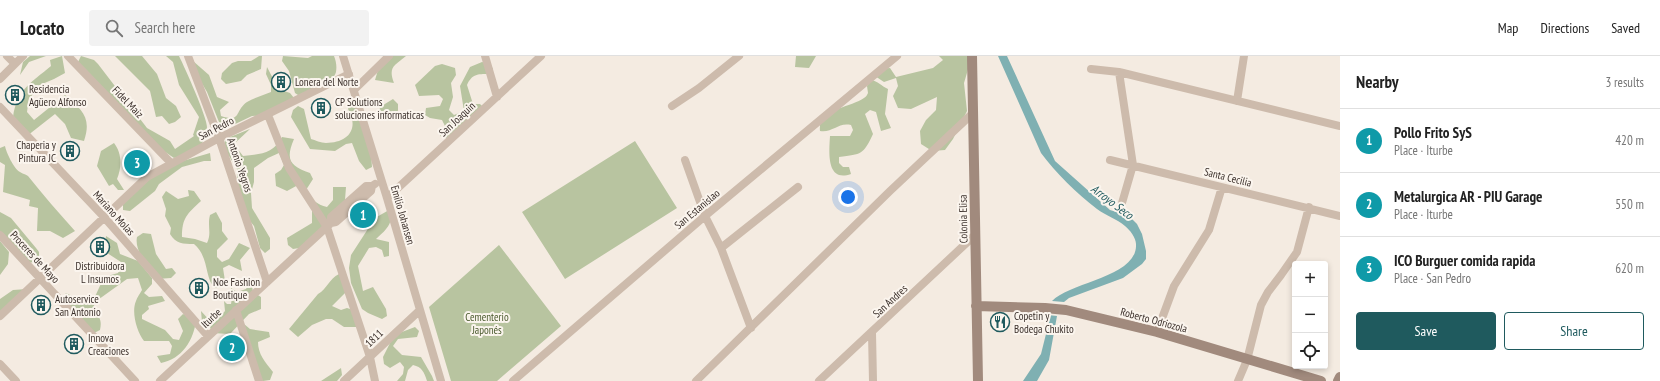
<!DOCTYPE html>
<meta charset="utf-8">
<style>
body{margin:0;font-family:"PT Sans Narrow",sans-serif;background:#f2f2f2;color:#222}
.controls{position:absolute;right:12px;bottom:12px;display:grid;overflow:hidden;border-radius:4px;box-shadow:0 2px 6px #0003}
.controls button{width:36px;height:36px;display:grid;place-items:center;padding:0;border:0;border-bottom:1px solid #e0e0e0;background:#fff;color:#222;font:20px sans-serif}
.you{position:absolute;left:848px;top:141px;width:14px;height:14px;margin:-10px;border:3px solid #fff;border-radius:50%;background:#1a73e8;box-shadow:0 0 0 6px #1a73e833}
.badge{display:grid;place-items:center;width:26px;height:26px;border-radius:50%;background:#1f5a5e;color:#fff;font-size:13px;font-weight:700}
.pin{position:absolute;translate:-50% -50%;border:2px solid #fff;box-shadow:0 1px 4px #0006}
.list{margin:0;padding:0;list-style:none}
h2{display:flex;justify-content:space-between;align-items:center;height:52px;margin:0;padding:0 16px;font-size:17px}
h2 small{font-size:13px;font-weight:400;color:#767676}
.list li{display:grid;grid-template-columns:26px 1fr auto;gap:12px;align-items:center;box-sizing:border-box;height:64px;padding:0 16px;border-top:1px solid #e0e0e0}
.list b{display:block;font-size:15px;white-space:nowrap}
.list p{margin:0;font-size:13px;white-space:nowrap;color:#767676}
.list em{font-size:13px;font-style:normal;color:#767676}
.actions{display:flex;gap:8px;padding:12px 16px}
.actions a{flex:1;padding:9px 0;border:1px solid #1f5a5e;border-radius:4px;text-align:center;font-size:14px;color:#1f5a5e}
.actions .main{background:#1f5a5e;color:#fff}
.icon{flex:none;width:22px;height:22px;fill:none;stroke:currentColor;stroke-width:2;stroke-linecap:round;stroke-linejoin:round}
.map{position:relative;flex:none;width:1340px;height:325px;overflow:hidden}
header{display:flex;align-items:center;gap:24px;box-sizing:border-box;height:56px;padding:0 20px;background:#fff;border-bottom:1px solid #e0e0e0}
header strong{font-size:19px}
nav{display:flex;gap:22px;margin-inline-start:auto;font-size:14px}
.search{width:280px;height:36px;background:#f2f2f2;display:flex;align-items:center;gap:10px;box-sizing:border-box;padding:0 14px;border-radius:4px;color:#767676;font-size:15px}
main{display:flex}
aside{flex:1;background:#fff}
.map>svg:first-child{display:block}
.green{fill:#b8c4a0}
.water{fill:#7fb0b2}
.lines{fill:none;stroke-linecap:round;stroke-linejoin:round}
.street{stroke:#cdbbac;stroke-width:8}
.secondary{stroke:#a18a7d;stroke-width:10}
.labels{text-anchor:middle;stroke-width:4;stroke-linejoin:round;paint-order:stroke}
.poi-label{font-size:11px;fill:#3b302b;stroke:#fbf5ee;text-anchor:start}
.street-label{font-size:11px;fill:#3b302b;stroke:#fbf5ee}
.park-label{font-size:11px;fill:#4a5a2e;stroke:#fbf5ee}
.water-label{font-size:12px;font-style:italic;fill:#1f5a5e;stroke:#fbf5ee}
</style>
<header>
<strong>Locato</strong>
<div class="search"><svg class="icon" aria-label="search" viewBox="0 0 24 24"><circle cx="10" cy="10" r="6"/><path d="M15 15l6 6"/></svg>Search here</div>
<nav><a>Map</a><a>Directions</a><a>Saved</a></nav>
</header>
<main>
<div class="map">
<svg width="1340" height="325" viewBox="0 0 1340 325">
<rect width="100%" height="100%" fill="#f4ebe1"/>
<path class="green" d="M30 0H46L29 6 20 19 23 6Z
M62 0 65 17 54 23 35 31 37 35 29 42 27 56 34 64 65 39C82 54 92 61 84 85L71 82 65 68 55 58 27 80 13 61C17 33 31 27 51 10L50 4Z
M81 0 94 4 98 8 147 72 170 85 175 93 194 80 193 79 199 61 179 29 173 6 166 0H179C185 12 207 61 207 71 206 79 204 86 199 91 195 97 181 99 174 102L152 87 76 10Z
M115 0H142L157 18 166 42 176 50 181 61 175 66 169 68 162 60 156 61 150 35Z
M259 0H262L261 13 247 19 241 25 226 28 221 23 222 17 232 7 238 5H251Z
M283 0 308 2 312 0H334C336 5 337 10 336 16 334 26 310 36 301 41L295 37 289 15 282 5Z
M393 0H406C394 10 388 11 394 27L375 24 378 14Z
M796 0H816L809 12 795 11Z
M939 0H972L964 27 967 55 953 83 945 94 932 95 921 88 920 75 926 64 936 54 937 41 911 53 898 52 893 40 898 30 896 22 884 26 875 20 878 13 890 12 896 21 933 12 943 4Z
M193 5 209 19 217 41 229 46 220 54 221 60C242 67 234 55 247 46 254 42 263 39 271 36V29L266 18 267 11 280 36 284 35 290 37 294 42 274 59 252 60 231 70H224L219 66 207 36 197 19Z
M482 6 490 8 493 13 489 18C477 18 472 18 467 29L473 48H480L484 52 447 82 440 80 445 70 442 64 430 62 425 59 426 52 440 50 443 43 439 39 419 40 415 29 435 10 442 8 455 12 456 19 451 27 453 41 449 54 454 59 464 55 460 30 470 11Z
M871 24C878 25 881 30 888 33L885 58 891 72 881 75 876 56 870 54 865 58 873 78C863 99 862 98 839 101V107L843 111H849L851 118C826 127 829 96 830 80H850L853 74 851 69C838 66 833 77 820 75 817 53 852 51 864 42 866 41 867 39 868 37L867 30Z
M393 43 398 48V55L395 60 382 65 379 59 380 51Z
M350 47 357 49 371 98 372 111 366 114 359 105 352 87 346 88 335 95 310 93 291 61 293 54 298 50 304 53 311 83C315 84 321 87 326 87 347 87 360 74 348 53Z
M250 73 234 88 243 100C261 98 273 98 282 81L294 83C285 104 290 110 310 117L313 123 306 134C311 143 317 149 327 151L333 144V131H346L345 144 306 191 293 193 288 189 287 182 312 167V152L298 129 287 135 276 130 275 118 281 114 284 109 279 97 268 102 254 112V126L251 137 252 152 270 182V193L265 197 260 192 254 170 240 153 237 146V113L224 92 225 83Z
M635 85 677 152 565 223 522 156Z
M114 87C122 97 122 111 117 123L124 134H118L113 128 109 130 97 110 101 95Z
M5 90C6 96 14 113 20 116 23 118 25 118 28 120 43 139 59 157 75 175L63 182 50 175H37L38 152 29 150 30 144 3 136 5 109 0 106V92Z
M210 97 211 105H204L182 111 159 128 155 135 130 155 123 154V148L162 111Z
M188 134 194 135 201 145C187 158 182 162 182 181L195 183 207 187C212 177 207 170 210 159L216 156 222 167V175L228 183 217 194V201L222 206 229 203 239 187 250 192 240 204 242 215 229 209 223 212 225 225 223 231 215 232C204 222 210 202 194 188 183 188 176 188 170 178L171 172 165 160 166 153 162 141 166 135 178 143 189 140Z
M389 154C395 167 385 175 376 183L389 186V200L384 201 382 194 376 191 369 192 358 210 363 235 373 231 386 253 387 260 382 263 368 257 362 253 351 227 349 212 351 199 375 162Z
M0 156 11 162 36 192 39 196V207L27 206 0 175Z
M143 177 151 178 156 198 166 213 172 212 176 217 171 222 157 223C149 213 134 195 137 181Z
M106 180 117 187 120 198 138 205 152 222V228L144 237 149 241 162 240 165 245 148 250 149 253 142 259V263L165 274 173 283 179 284 183 275 178 263 183 258 196 264C194 284 182 303 161 307L157 300 170 298 172 290 169 285H144C137 276 131 256 136 245 137 241 140 238 142 234L138 222 127 223 95 246 93 254C100 260 102 265 100 274L94 277 62 243 66 237 86 247 93 245 104 221 118 217 121 211V206L104 195Z
M0 185 9 196 8 208 0 219Z
M499 189 561 270 497 325H451L429 251Z
M339 218 346 236 332 250 341 254 347 252 353 254 358 271H344L332 263H326L312 269 298 281 289 273 318 238C327 233 329 223 339 218Z
M251 224 253 236 261 241V253L249 258 230 278 212 277 210 271 202 266 201 255 212 267 215 266 225 255 224 245 227 248H231L232 242 231 232 237 236 246 233Z
M27 233 0 256V243L13 234Z
M244 268 250 273 269 276 270 281 258 286C258 298 265 306 273 316L270 324 263 325 260 321Z
M415 271 419 275 417 281 398 283 393 290 402 299 421 301 432 320 434 325H427C424 316 422 311 413 309L408 314 405 325H397L403 318 404 311 400 306 390 312 384 308 383 301 394 279Z
M341 312 342 319 337 325H321Z"/>
<path class="water" d="M998 0H1007L1055 105 1110 154 1129 160 1137 168 1142 178 1146 195V203L1142 208 1123 222 1069 242 1064 246 1052 245C1070 226 1138 221 1136 188 1136 182 1130 174 1125 170 1117 163 1105 159 1097 153 1076 137 1056 117 1041 97Z
M1048 259 1057 260 1049 304 1037 325H1023L1041 298 1047 274Z"/>
<g class="lines">
<path class="street" d="M7 0 15 8
M68 0 171 107
M188 0 219 82 267 226
M343 0 387 142 441 325
M485 0 497 41
M1091 13 1119 16 1340 70
M1119 16 1133 109 1122 147
M0 23 23 0
M354 34 389 0
M1237 45 1244 0
M672 50 699 32 739 0
M0 51 104 161 208 280
M268 59 289 112 327 171 370 301 375 325
M685 104 705 160 721 192 751 272
M1110 104 1340 160
M387 142 541 0
M331 167V161L366 130H372L375 128
M0 179 135 325
M721 192 798 131
M236 254 259 325
M0 260 147 121 219 82 349 18
M1157 276 1174 230 1209 174 1222 131
M872 277 873 325
M0 308 16 325
M160 325 331 167 336 166 371 135 372 130
M344 325 419 255
M513 325 705 160 897 0
M696 325 890 135 973 57
M819 325 975 179
M1238 325 1247 304 1261 249 1268 236 1281 219 1297 196 1309 151"/>
<path class="secondary" d="M972 0 978 325
M976 250 1045 252 1066 254 1157 276 1321 325
M1338 325 1340 321"/>
</g>
<defs>
<g id="building-ring" transform="scale(1)"><circle r="9.5" fill="#fbf5ee" stroke="#1f5a5e" stroke-width="1.5"/><path d="M-4-6H4V6H1V3H-1V6H-4ZM-2.5-4.3h1.7v1.8h-1.7ZM.8-4.3h1.7v1.8H.8ZM-2.5-1h1.7V.8h-1.7ZM.8-1h1.7V.8H.8Z" fill="#1f5a5e"/></g>
<g id="restaurant-ring" transform="scale(1)"><circle r="9.5" fill="#fbf5ee" stroke="#1f5a5e" stroke-width="1.5"/><path d="M-5-6h1v4h1v-4h1v4h1v-4h1v5L-1.5 .5V6h-2V.5L-5-1ZM5-6V6H3V1.5H1.5Q1.5-4 5-6Z" fill="#1f5a5e"/></g>
</defs>
<g fill-rule="evenodd">
<use href="#building-ring" x="281" y="26"/>
<use href="#building-ring" x="15" y="39"/>
<use href="#building-ring" x="321" y="52"/>
<use href="#building-ring" x="70" y="95"/>
<use href="#building-ring" x="100" y="191"/>
<use href="#building-ring" x="199" y="232"/>
<use href="#building-ring" x="41" y="249"/>
<use href="#restaurant-ring" x="1000" y="266"/>
<use href="#building-ring" x="74" y="288"/>
</g>
<g class="labels">
<g class="poi-label">
<text x="295" y="30">Lonera del Norte</text>
<text x="29" y="37">Residencia<tspan x="29" dy="13">Agüero Alfonso</tspan></text>
<text x="335" y="50">CP Solutions<tspan x="335" dy="13">soluciones informaticas</tspan></text>
<text x="56" y="93" text-anchor="end">Chaperia y<tspan x="56" dy="13">Pintura JC</tspan></text>
<text x="100" y="214" text-anchor="middle">Distribuidora<tspan x="100" dy="13">L Insumos</tspan></text>
<text x="213" y="230">Noe Fashion<tspan x="213" dy="13">Boutique</tspan></text>
<text x="55" y="247">Autoservice<tspan x="55" dy="13">San Antonio</tspan></text>
<text x="1014" y="264">Copetin y<tspan x="1014" dy="13">Bodega Chukito</tspan></text>
<text x="88" y="286">Innova<tspan x="88" dy="13">Creaciones</tspan></text>
</g>
<g class="street-label">
<text transform="translate(128 46) rotate(46)" y="4">Fidel Maiz</text>
<text transform="translate(457 63) rotate(-43)" y="4">San Joaquin</text>
<text transform="translate(216 72) rotate(-27)" y="4">San Pedro</text>
<text transform="translate(240 109) rotate(71)" y="4">Antonio Yegros</text>
<text transform="translate(1228 121) rotate(14)" y="4">Santa Cecilia</text>
<text transform="translate(697 153) rotate(-40)" y="4">San Estanislao</text>
<text transform="translate(114 157) rotate(48)" y="4">Mariano Molas</text>
<text transform="translate(403 159) rotate(74)" y="4">Emilio Johansen</text>
<text transform="translate(963 163) rotate(-91)" y="4">Colonia Elisa</text>
<text transform="translate(35 201) rotate(47)" y="4">Proceres de Mayo</text>
<text transform="translate(890 245) rotate(-43)" y="4">San Andres</text>
<text transform="translate(211 262) rotate(-43)" y="4">Iturbe</text>
<text transform="translate(1154 264) rotate(15)" y="4">Roberto Odriozola</text>
<text transform="translate(374 282) rotate(-43)" y="4">1811</text>
</g>
<g class="park-label">
<text x="487" y="265">Cementerio<tspan x="487" dy="13">Japonés</tspan></text>
</g>
<g class="water-label">
<text transform="translate(1112 146) rotate(37)" y="4">Arroyo Seco</text>
</g>
</g>
</svg>
<div class="controls">
<button>+</button>
<button>−</button>
<button><svg class="icon" aria-label="locate" viewBox="0 0 24 24"><circle cx="12" cy="12" r="6"/><path d="M12 2v4M12 18v4M2 12h4M18 12h4"/></svg></button>
</div>
<div class="you"></div>
<div class="pin badge" style="left:363px;top:159px;background:#0f9aa8">1</div>
<div class="pin badge" style="left:232px;top:292px;background:#0f9aa8">2</div>
<div class="pin badge" style="left:137px;top:107px;background:#0f9aa8">3</div>
</div>
<aside>
<h2>Nearby<small>3 results</small></h2>
<ul class="list">
<li><span class="badge" style="background:#0f9aa8">1</span><div><b>Pollo Frito SyS</b><p>Place · Iturbe</p></div><em>420 m</em></li>
<li><span class="badge" style="background:#0f9aa8">2</span><div><b>Metalurgica AR - PIU Garage</b><p>Place · Iturbe</p></div><em>550 m</em></li>
<li><span class="badge" style="background:#0f9aa8">3</span><div><b>ICO Burguer comida rapida</b><p>Place · San Pedro</p></div><em>620 m</em></li>
</ul>
<div class="actions"><a class="main">Save</a><a>Share</a></div>
</aside>
</main>
